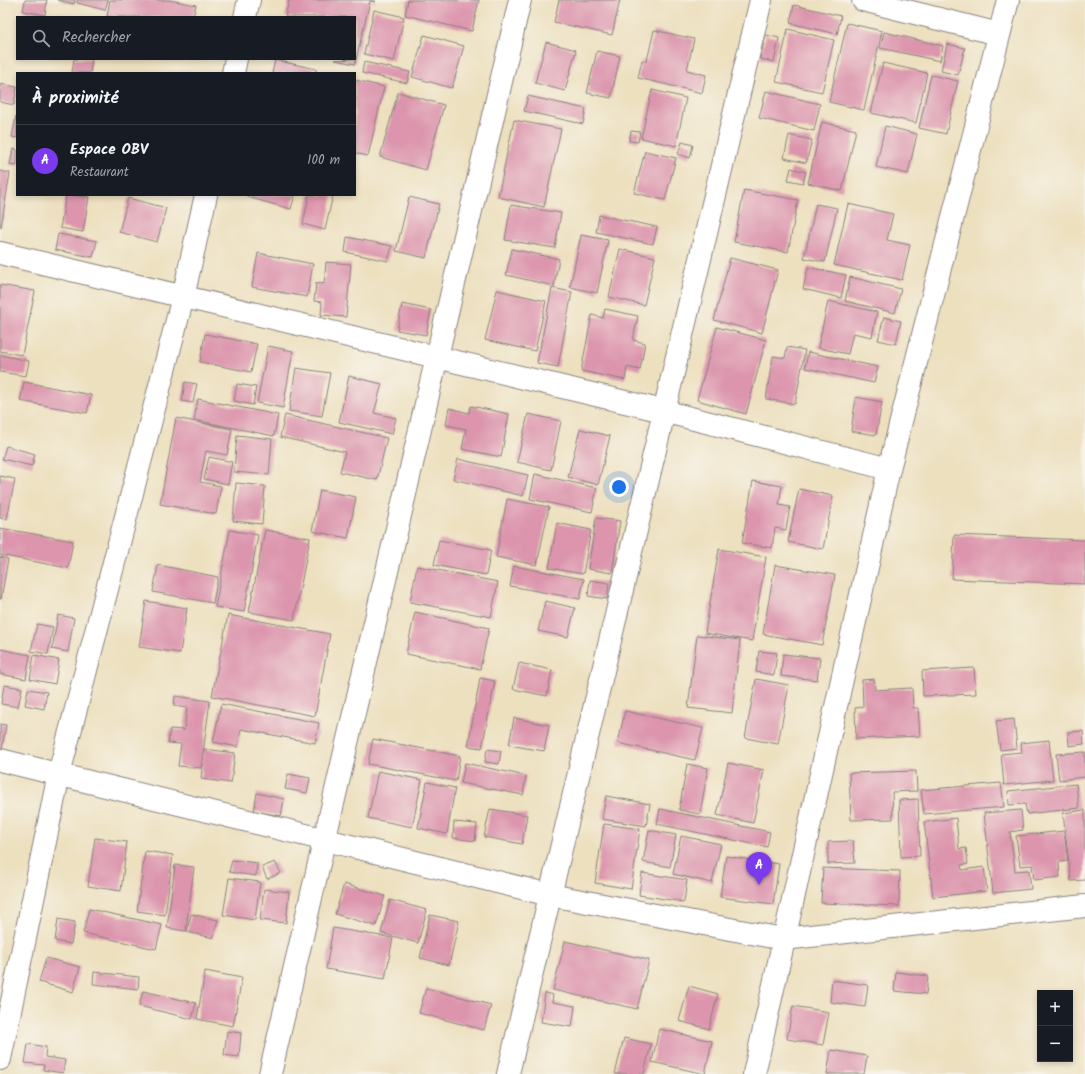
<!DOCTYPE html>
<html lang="fr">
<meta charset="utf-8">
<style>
body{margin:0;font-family:Kalam,sans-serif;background:#20242c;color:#f1f3f6}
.controls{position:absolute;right:12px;bottom:12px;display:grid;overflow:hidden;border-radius:0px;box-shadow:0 2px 6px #0003}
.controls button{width:36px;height:36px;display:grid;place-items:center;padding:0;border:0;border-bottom:1px solid #363941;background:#171b24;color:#f1f3f6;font:20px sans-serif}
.you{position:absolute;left:619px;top:487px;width:14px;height:14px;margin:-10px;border:3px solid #fff;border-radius:50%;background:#1a73e8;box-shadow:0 0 0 6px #1a73e833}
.badge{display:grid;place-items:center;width:26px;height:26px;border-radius:50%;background:#7c3aed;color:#fff;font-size:13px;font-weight:700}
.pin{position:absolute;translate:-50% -33px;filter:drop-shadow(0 1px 2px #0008)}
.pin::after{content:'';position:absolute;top:21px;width:14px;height:12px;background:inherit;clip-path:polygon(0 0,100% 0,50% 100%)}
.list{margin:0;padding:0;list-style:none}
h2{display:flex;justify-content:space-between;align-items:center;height:52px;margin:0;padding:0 16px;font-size:17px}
h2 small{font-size:13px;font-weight:400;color:#9ea1a6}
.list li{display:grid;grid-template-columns:26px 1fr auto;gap:12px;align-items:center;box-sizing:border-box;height:72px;padding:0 16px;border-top:1px solid #363941}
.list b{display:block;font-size:15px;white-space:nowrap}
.list p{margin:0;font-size:13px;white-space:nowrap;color:#9ea1a6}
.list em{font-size:13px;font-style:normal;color:#9ea1a6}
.icon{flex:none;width:22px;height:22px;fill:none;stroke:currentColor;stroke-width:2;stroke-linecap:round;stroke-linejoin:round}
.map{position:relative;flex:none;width:1085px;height:1074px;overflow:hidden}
.search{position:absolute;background:#171b24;box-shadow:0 2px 6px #0003;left:16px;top:16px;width:340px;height:44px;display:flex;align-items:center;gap:10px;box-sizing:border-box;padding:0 14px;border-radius:0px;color:#9ea1a6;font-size:15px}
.panel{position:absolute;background:#171b24;box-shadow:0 2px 6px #0003;left:16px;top:72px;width:340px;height:124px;border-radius:0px}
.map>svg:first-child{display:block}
.building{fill:#dc95ad}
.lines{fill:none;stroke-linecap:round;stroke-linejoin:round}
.minor-casing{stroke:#88817d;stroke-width:24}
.tertiary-casing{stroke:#88817d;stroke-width:24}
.minor{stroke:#fff;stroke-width:22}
.tertiary{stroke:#fff;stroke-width:22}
</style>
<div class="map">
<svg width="1085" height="1074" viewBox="0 0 1085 1074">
<rect width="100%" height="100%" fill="#f7f3e8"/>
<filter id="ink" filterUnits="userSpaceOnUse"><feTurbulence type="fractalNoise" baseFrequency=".025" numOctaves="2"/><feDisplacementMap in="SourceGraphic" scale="8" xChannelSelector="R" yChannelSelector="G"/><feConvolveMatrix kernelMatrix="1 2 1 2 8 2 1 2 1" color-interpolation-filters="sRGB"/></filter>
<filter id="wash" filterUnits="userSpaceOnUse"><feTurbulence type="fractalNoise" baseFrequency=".012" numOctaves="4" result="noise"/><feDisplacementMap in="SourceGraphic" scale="16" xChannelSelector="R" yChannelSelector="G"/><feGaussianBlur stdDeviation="0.9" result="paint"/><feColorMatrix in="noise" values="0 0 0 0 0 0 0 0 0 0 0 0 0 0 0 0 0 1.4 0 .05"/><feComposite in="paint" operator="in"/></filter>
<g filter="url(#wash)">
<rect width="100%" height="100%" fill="#ede0bf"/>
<g id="blocks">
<path class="building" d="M25 0H47L45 15 23 11Z
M57 0H75L74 4Z
M77 0H108L105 10 77 3Z
M110 0H169L196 5 193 17H113L107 16Z
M289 0H375V2L370 1 355 64 335 60 355 59V17H285Z
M408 0H479L472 31 405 15Z
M559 0H620L612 35 554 22Z
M794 5 841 16 837 34 790 23Z
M374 10 404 17 394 61 364 54Z
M847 23 882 31 864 110 829 102Z
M788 29 834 40 822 92 776 82Z
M654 30 694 39 687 70 706 75 702 93 638 78 642 60 647 61Z
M884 32 943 46 940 61 880 48Z
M424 35 464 46 452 88 412 77Z
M766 35 779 38 774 62 760 59Z
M546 42 576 50 565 91 535 83Z
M947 44 965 48 958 75 941 71Z
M597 51 620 56 611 98 587 93Z
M74 59H92L90 73H72Z
M275 60 316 69V73H272Z
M364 62 410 72 407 83 362 73Z
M883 63 927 73 916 123 871 113Z
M931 75 958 81 946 134 919 128Z
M355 80 384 87 368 156 355 153Z
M0 84 17 87 14 105 0 102Z
M652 90 686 98 676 146 641 138Z
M766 91 820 104 814 131 759 118Z
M398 92 444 105 426 170 380 157Z
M528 96 586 109 583 124 524 111Z
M16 116H17V138L12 137Z
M514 120 561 129 544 207 498 197Z
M822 122 856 130 842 191 808 183Z
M885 126 917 134 908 174 876 167Z
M631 131 640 132 638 142 629 141Z
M789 135 812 140 806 163 784 158Z
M682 142 693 145 690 158 678 154Z
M13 149 17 150V166L10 165Z
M645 151 676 158 665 200 634 193Z
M791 168 806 172 803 183 788 180Z
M0 171 10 173 1 227H0Z
M744 190 798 200 788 252 734 242Z
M66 195 89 197 83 232 60 228Z
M248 195H295L291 209 247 197Z
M309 195H333L325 230 303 224Z
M409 197 439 204 426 258 396 251Z
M128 198 166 208 157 242 119 232Z
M816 204 837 208 825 262 804 258Z
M848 204 893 214 887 240 910 245 902 280 834 265Z
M511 205 561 213 555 248 505 240Z
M599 215 657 227 653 244 596 232Z
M58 234 97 241 93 257 55 250Z
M581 235 608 240 597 293 570 287Z
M347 237 392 246 388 261 345 252Z
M512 249 559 259 554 286 506 275Z
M620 249 655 257 644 305 609 297Z
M258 253 313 264 307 297 252 287Z
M730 258 778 270 762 333 714 320Z
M326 262 351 264 346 317 321 315 322 302 314 301 316 283 324 284Z
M808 267 846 275 841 298 803 289Z
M850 277 901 289 895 313 845 301Z
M0 285 35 291 22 355 0 351Z
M552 288 572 292 558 367 537 363Z
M497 290 546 301 535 351 485 340Z
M828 301 877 312 872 337 853 333 848 354 818 348Z
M402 304 431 310 426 335 397 330Z
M605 309 638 316 633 340 645 343 640 370 627 367 625 380 581 371 592 315 603 318Z
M884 317 901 321 896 344 878 340Z
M717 327 766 340 746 414 697 400Z
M205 334 257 344 251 372 200 362Z
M268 346 293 351 283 408 257 403Z
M787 347 805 350 795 404 766 399 773 356 785 358Z
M808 352 878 367 874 383 805 368Z
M0 355 29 361 26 376 0 372Z
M296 368 330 373 322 416 289 411Z
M349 376 382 384 374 413 396 418 392 434 339 422Z
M24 382 91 395 87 413 20 401Z
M185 382 197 384 193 403 182 401Z
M237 384 256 387 253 405 234 401Z
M856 397 882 402 876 435 851 431Z
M198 399 278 415 274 436 194 420Z
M471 406 509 414 501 457 462 449 466 429 446 425 449 408 469 413Z
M528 414 561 421 551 470 517 462Z
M285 415 387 438 377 480 340 472 345 452 280 437Z
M176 418 232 429 227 455 206 451 200 482 221 486 216 514 160 504Z
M580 429 610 436 598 485 568 477Z
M237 435 272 439 269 475 234 472Z
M6 446 35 454 32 466 2 459Z
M209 457 232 462 228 484 204 479Z
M458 459 528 475 523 496 453 479Z
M535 474 597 488 592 512 530 499Z
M0 476 15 479 7 519 0 518Z
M753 481 782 486 779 505 790 507 786 530 775 528 772 548 742 543Z
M236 483 265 486 262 524 233 521Z
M799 489 833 496 823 549 788 542Z
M320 490 356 497 348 538 312 531Z
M507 499 549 507 537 565 496 557Z
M596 518 620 521 612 573 588 569Z
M557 523 591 530 583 574 549 568Z
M0 528 73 541 68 568 0 555Z
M230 530 258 535 244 612 215 607Z
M265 530 310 538 294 620 249 612Z
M954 535 1085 540V584L952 579Z
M439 540 491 550 486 575 434 565Z
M719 549 766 557 752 641 705 633Z
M0 557 8 559 1 599H0Z
M158 565 218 577 213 603 153 592Z
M775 565 835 575 822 645 763 634Z
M417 566 498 582 491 617 410 602Z
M514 566 584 579 580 599 510 586Z
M590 580 609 583 607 599 588 596Z
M146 601 187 608 180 653 139 647Z
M545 601 575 608 568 637 538 631Z
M415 612 489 628 480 669 406 654Z
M58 615 74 618 68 652 52 649Z
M228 615 330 634 315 716 212 696Z
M37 624 53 627 48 654 31 651Z
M697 635 740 640 732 713 688 708Z
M0 649 30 655 26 679 0 674Z
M759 651 777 653 774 675 756 672Z
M783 654 820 658 817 680 781 676Z
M34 655 59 660 55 684 30 679Z
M519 663 552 670 547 696 513 689Z
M974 668 976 694 923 696 922 671Z
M480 678 495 681 482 748 468 746Z
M756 679 789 685 778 744 745 738Z
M874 679 875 690 912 688 913 708H918L920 736 856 739 855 708 863 707 862 680Z
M4 685 22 688 18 707 1 704Z
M28 689 47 692 44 709 25 705Z
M175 696 210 701 201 768 178 766 181 744 168 743 170 729 184 730 187 708 174 706Z
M221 704 319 723 315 743 241 729 238 747 213 742Z
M625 711 703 728 695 760 618 743Z
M514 718 549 725 544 751 509 745Z
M1014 719 1017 748 1000 750 996 721Z
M0 724 6 725 2 749H0Z
M1083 731 1084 744 1069 746 1068 732Z
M373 739 460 756 456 781 368 764Z
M1049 740 1053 780 1004 785 1001 754 1022 752 1021 743Z
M204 749 235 753 231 783 201 779Z
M487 749 501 751 499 764 485 762Z
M1085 752V777L1059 780 1056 754Z
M465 763 526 776 523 795 461 783Z
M728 763 764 770 753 823 717 815Z
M687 764 708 768 700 814 679 810Z
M378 771 422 780 412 827 368 818Z
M916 771 917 791 892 792 893 819 851 820 849 773Z
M288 774 310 778 307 793 285 789Z
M427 782 455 788 447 834 418 828Z
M1001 783 1004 807 924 814 921 790Z
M1076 784 1079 808 1027 814 1025 804 1009 805 1008 791Z
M257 793 284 799 281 816 254 811Z
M606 796 650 804 646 826 602 819Z
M918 799 920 856 901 857 899 800Z
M490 809 527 815 522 844 484 837Z
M660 809 770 832 767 847 657 824Z
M1021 810 1023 830 1010 832 1015 871 1029 870 1031 889 993 893 984 813Z
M1085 810V880L1071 881 1063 813Z
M956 818 959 849 966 848 968 864 961 865 962 870 984 867 987 891 933 897 924 822Z
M454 822 477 824 475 841 453 838Z
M604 824 640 829 631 889 595 883Z
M649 830 676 835 670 867 643 862Z
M1064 831 1068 861 1059 862 1060 877 1034 880 1032 865 1020 866 1016 836Z
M681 836 721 844 712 883 673 874Z
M95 838 127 842 121 891 88 886Z
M853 841 855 863 828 864V842Z
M145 851 173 855 165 915 137 911Z
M726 856 779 864 773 904 720 897Z
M232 860 257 863 256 876 229 872Z
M275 862 281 873 267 879 262 867Z
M175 865 194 867 186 931 167 928Z
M823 868 900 871 899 906 821 903Z
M642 873 687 880 684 902 639 895Z
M229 878 260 882 255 920 223 915Z
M344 884 385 896 376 926 335 914Z
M264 889 289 892 286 923 260 920Z
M390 900 427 910 418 943 381 933Z
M89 909 162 925 156 949 83 933Z
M191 914 218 920 213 938 187 932Z
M430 915 459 921 449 965 420 958Z
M58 919 75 922 71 944 55 941Z
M333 928 393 938 385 979 326 969Z
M565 941 649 960 637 1009 553 990Z
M46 958 80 967 73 992 39 982Z
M205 971 242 978 233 1026 197 1019Z
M94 972 139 977 138 989 93 984Z
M896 972 928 976 926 994 894 991Z
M832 980 868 985 865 1007 830 1002Z
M689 986 718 994 709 1029 679 1021Z
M426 988 491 1005 484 1030 419 1013Z
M143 991 196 1003 192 1019 139 1006Z
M545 993 553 995 552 1002 575 1006 572 1027 541 1022Z
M793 1006 829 1012 823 1045 787 1039Z
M659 1029 712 1041 705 1074 652 1062Z
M227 1031 241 1033 239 1057 224 1055Z
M624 1038 651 1044 644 1074H615Z
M28 1044 46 1047 45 1057 65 1060 63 1073 43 1070 44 1065 25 1063Z
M831 1050 867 1056 864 1074H827Z"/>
</g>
</g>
<g filter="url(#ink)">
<use href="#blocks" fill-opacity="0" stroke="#88817d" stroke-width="1"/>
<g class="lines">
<g class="minor-casing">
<path id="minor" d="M863 0 999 34
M245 17 249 0
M233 73 236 59
M0 253 663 411 889 469
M0 760 550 895 783 939 1085 906
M0 1059 59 774 183 297 206 195
M270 1074 520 0
M508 1074 761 0"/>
</g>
<g class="tertiary-casing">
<path id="tertiary" d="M754 1074 889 469 1008 0"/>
</g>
<use href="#minor" class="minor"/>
<use href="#tertiary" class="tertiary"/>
</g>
</g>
</svg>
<div class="controls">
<button>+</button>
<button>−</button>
</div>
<div class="you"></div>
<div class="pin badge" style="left:759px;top:885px">A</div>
<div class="search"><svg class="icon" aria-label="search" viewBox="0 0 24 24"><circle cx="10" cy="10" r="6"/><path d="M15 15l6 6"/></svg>Rechercher</div>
<section class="panel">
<h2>À proximité<small></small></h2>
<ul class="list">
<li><span class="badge">A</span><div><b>Espace OBV</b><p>Restaurant</p></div><em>100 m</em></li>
</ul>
</section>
</div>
